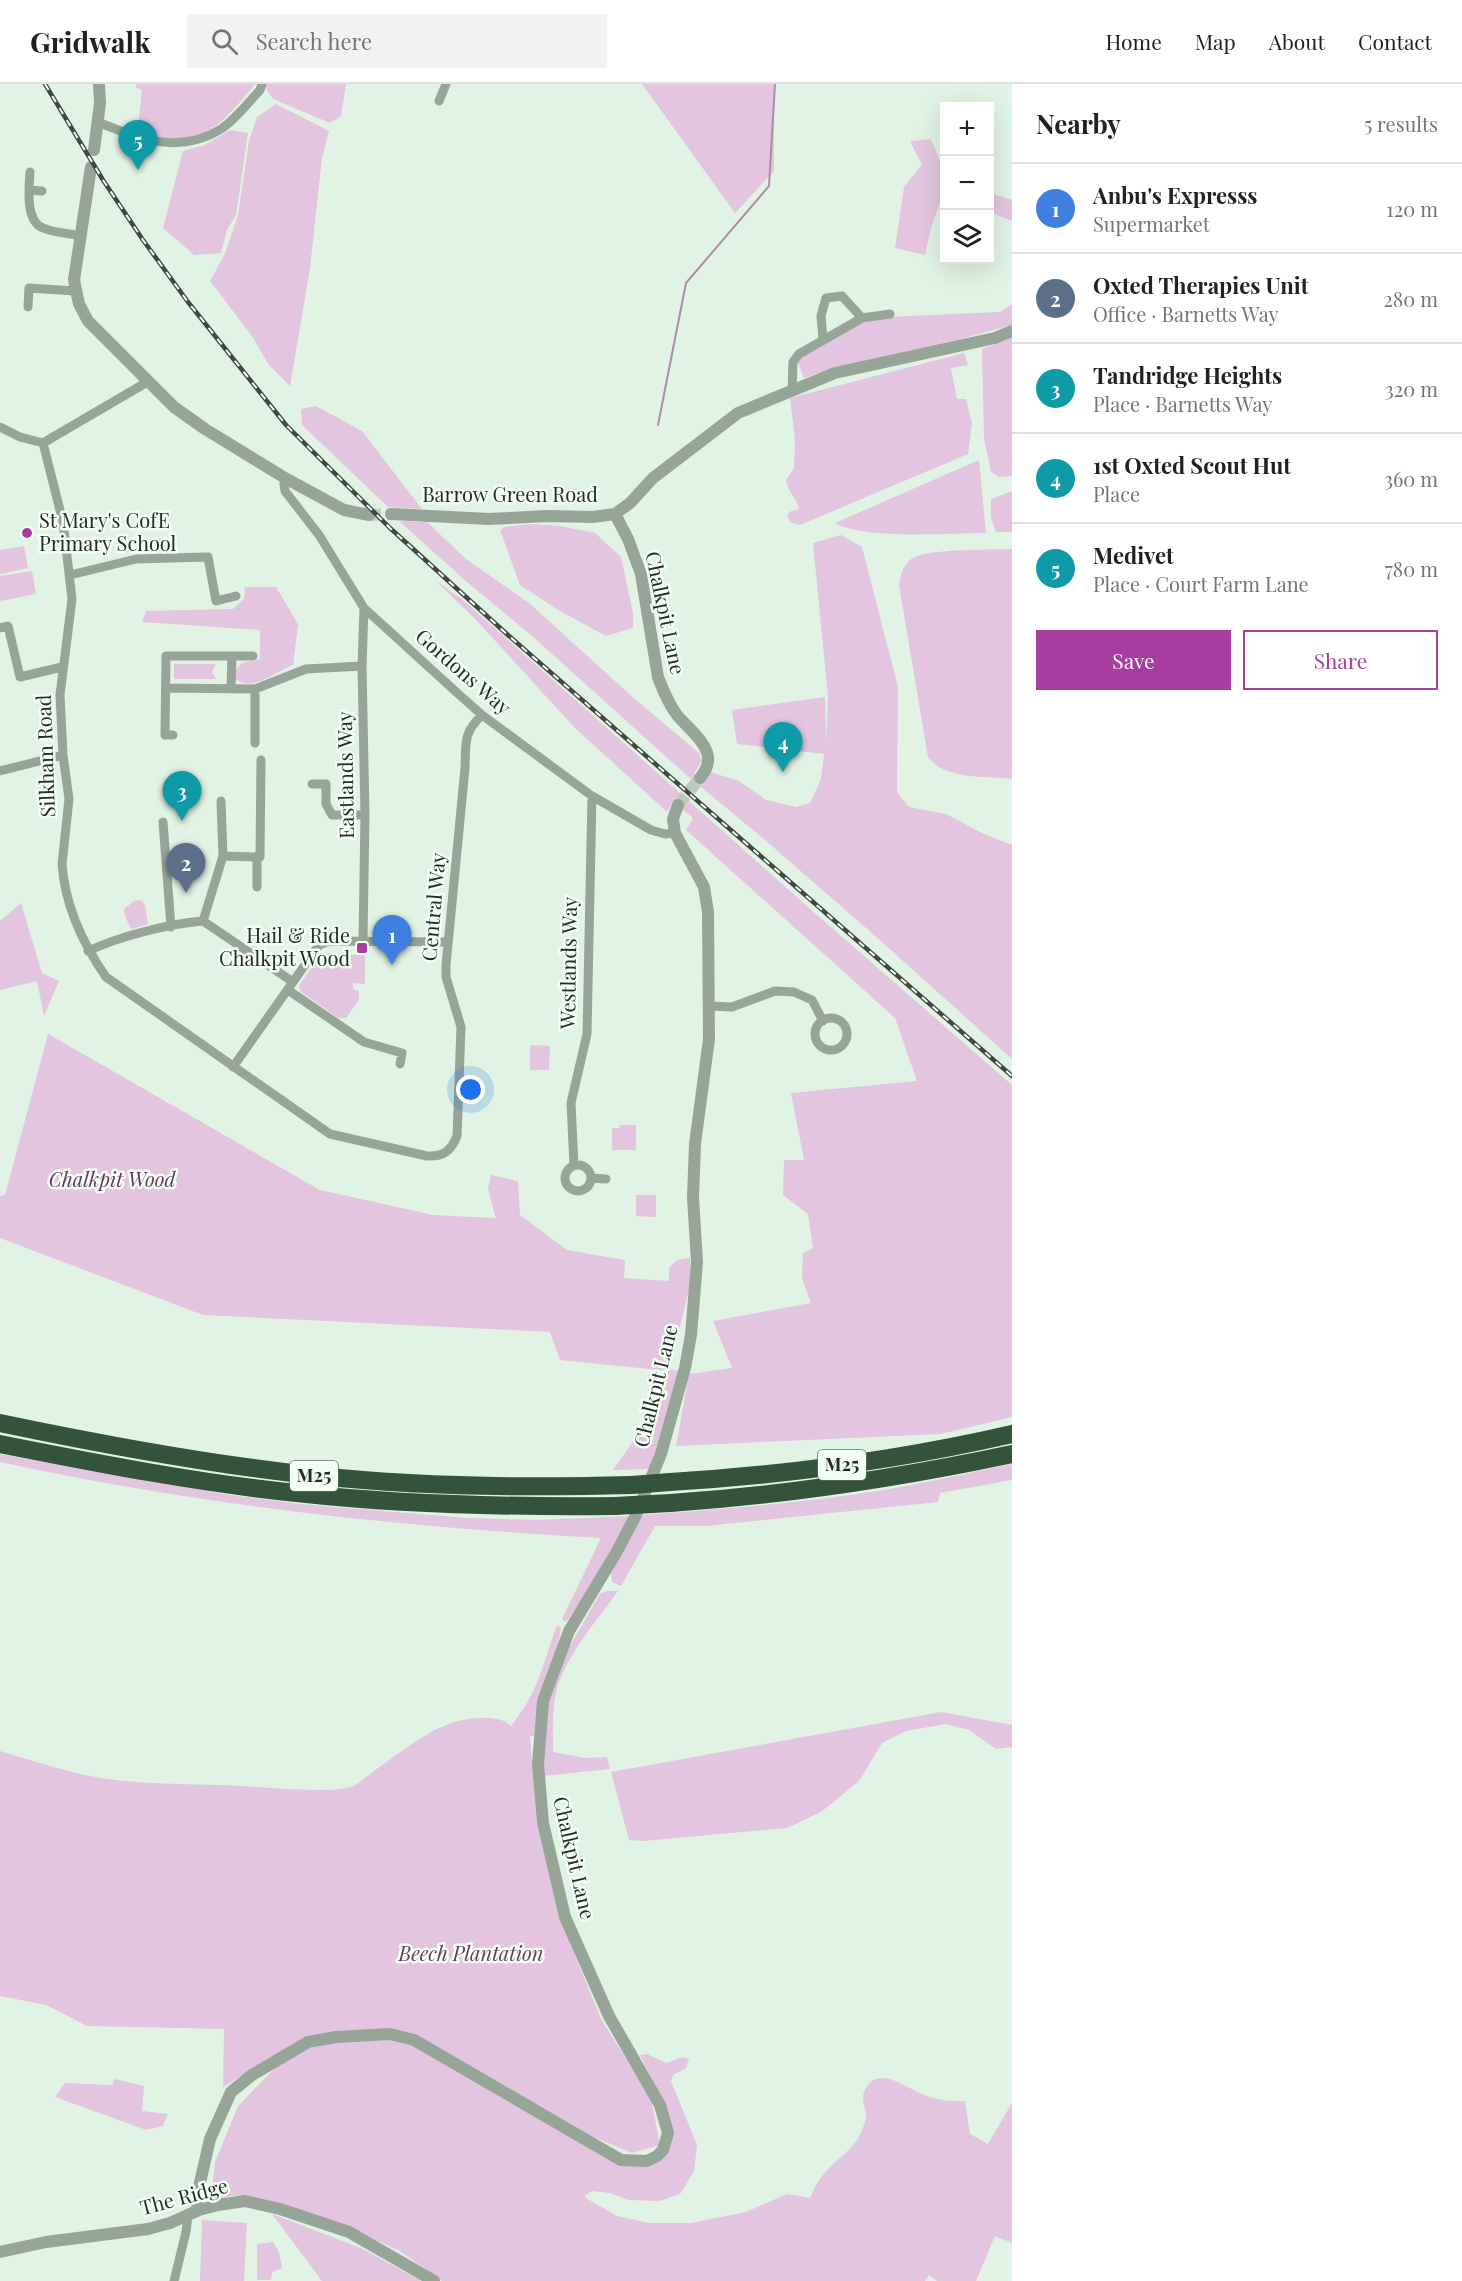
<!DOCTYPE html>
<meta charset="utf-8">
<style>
body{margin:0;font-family:"Playfair Display",serif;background:#f2f2f2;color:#202124}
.controls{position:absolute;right:18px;top:18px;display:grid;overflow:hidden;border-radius:0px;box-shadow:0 6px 24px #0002}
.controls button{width:54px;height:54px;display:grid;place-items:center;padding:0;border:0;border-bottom:2px solid #e0e0e0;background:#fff;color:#202124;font:30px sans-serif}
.you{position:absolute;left:471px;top:1006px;width:21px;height:21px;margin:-15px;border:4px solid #fff;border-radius:50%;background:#1a73e8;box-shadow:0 0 0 9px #1a73e833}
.badge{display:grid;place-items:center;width:39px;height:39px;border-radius:50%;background:#a73d9e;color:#fff;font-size:20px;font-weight:700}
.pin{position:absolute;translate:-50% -50px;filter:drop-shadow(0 2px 3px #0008)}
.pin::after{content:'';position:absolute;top:32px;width:21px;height:18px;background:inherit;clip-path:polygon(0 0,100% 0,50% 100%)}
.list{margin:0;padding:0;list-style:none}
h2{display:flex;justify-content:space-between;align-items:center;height:78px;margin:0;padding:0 24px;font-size:26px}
h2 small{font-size:20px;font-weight:400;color:#757577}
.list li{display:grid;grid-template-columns:39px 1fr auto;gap:18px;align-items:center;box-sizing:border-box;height:90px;padding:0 24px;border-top:2px solid #e0e0e0}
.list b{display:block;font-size:22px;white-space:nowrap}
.list p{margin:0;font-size:20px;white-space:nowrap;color:#757577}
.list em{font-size:20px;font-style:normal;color:#757577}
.actions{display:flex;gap:12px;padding:18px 24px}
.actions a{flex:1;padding:14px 0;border:2px solid #a73d9e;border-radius:0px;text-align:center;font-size:21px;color:#a73d9e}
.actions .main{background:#a73d9e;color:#fff}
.icon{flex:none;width:33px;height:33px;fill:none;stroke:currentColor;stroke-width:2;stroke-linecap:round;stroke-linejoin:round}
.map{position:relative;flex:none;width:1012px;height:2197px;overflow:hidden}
header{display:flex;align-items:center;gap:36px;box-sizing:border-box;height:84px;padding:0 30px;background:#fff;border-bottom:2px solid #e0e0e0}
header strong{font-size:28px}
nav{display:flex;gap:33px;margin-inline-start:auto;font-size:21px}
.search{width:420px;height:54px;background:#f2f2f2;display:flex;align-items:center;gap:15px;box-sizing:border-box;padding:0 21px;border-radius:0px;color:#757577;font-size:22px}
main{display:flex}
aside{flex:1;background:#fff}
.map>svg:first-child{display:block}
.green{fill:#e3c5df}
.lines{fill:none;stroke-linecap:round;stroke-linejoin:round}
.stream{stroke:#ae8ca9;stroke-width:2}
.tertiary-tunnel{stroke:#bbcbbe;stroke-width:12;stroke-dasharray:12 6;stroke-linecap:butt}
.minor{stroke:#96a598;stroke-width:9}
.tertiary{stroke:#96a598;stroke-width:12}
.motorway{stroke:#33543a;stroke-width:18}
.rail-casing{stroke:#404841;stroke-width:4.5}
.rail{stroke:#f3fef5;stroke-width:2;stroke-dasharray:7;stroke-linecap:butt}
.motorway-bridge{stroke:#33543a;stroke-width:18}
.poi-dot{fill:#a73d9e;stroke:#f3fef5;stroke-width:2}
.labels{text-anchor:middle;stroke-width:5;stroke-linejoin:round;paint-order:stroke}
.shield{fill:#f3fef5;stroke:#636b64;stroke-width:1.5}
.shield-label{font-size:18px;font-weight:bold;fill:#252c26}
.street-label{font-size:20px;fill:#252c26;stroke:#f3fef5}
.poi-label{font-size:20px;fill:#252c26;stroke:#f3fef5;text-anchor:start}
.park-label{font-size:20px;font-style:italic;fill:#663861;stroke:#f3fef5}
</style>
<header>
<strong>Gridwalk</strong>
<div class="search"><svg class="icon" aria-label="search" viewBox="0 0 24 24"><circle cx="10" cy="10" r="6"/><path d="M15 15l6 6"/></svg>Search here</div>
<nav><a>Home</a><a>Map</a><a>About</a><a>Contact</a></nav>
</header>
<main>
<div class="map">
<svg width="1012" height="2197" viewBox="0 0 1012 2197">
<rect width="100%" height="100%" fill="#e1f3e4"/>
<path class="green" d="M136 0H255C213 52 204 58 137 53L142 6 136 4Z
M266 0H346L341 32 330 39 273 15 265 3Z
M642 0H774V87L735 129Z
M276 20 329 47 322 74 310 184 290 302 269 281 252 252 210 197 225 170 238 131 249 57 257 33Z
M230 46 248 49 236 131 227 146 221 169 194 171 163 144 183 67 205 61Z
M931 55 944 87V112H942L931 144 925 171 895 164 904 103 922 81 910 57Z
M990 109 1012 116V137L990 128Z
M1012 220V241L932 263 833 284 804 294 797 276 847 243 887 233 1000 228Z
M1012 254V392L999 393 991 388 984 354 982 265Z
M964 269 968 281 951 284 957 315H966L972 340 968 370 800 441 791 439 787 432 791 427 799 425C796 413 788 408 786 396L794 384 795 356 790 314Z
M316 322 362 347 422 425 388 423 302 341 301 325Z
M979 376 986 449C949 449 865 456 835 439Z
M1012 407V448H996L991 434V415Z
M399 437 427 438 466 475 529 519 637 617 699 669 702 677 694 689 704 698 710 688 739 697 766 716 796 723 810 719 821 695 824 670 737 660 732 626 825 613 826 660 828 613 813 459 841 451 862 463 898 603 897 708 909 723 946 730 984 750 1012 761V975L882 858 765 756 683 688 531 551 468 499Z
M532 440 560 442 595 449 621 473 633 529V544L606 552 558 526 520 501 500 446 504 443Z
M24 462 28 484 0 490V466Z
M1012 465V695C986 692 944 696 928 673L899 501C901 491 902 483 910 476 923 464 991 466 1012 465Z
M32 487 36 510 0 517V492Z
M435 496 463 516 816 830 1012 1001V1333L941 1350 676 1362 689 1290 732 1284 713 1237 811 1219 802 1194 803 1169 813 1164 808 1130 783 1111 784 1076H804L791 1009 917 997 895 934 686 746 693 734 673 718 667 728 573 642 478 538Z
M245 503H276L298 540 293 581C274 588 256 607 236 596L235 587 242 579 260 575V546L142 538 146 527 233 525 244 515Z
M174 580H216L212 588 216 595H174Z
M141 816 145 821 148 840 131 845 125 832 124 825 134 817Z
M21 819 42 889 59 897 44 932 37 897 0 906V837Z
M322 870 365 871V900L353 899V905L359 907V916L346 934H338L300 907 299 901Z
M48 950 320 1106 433 1131 493 1134 497 1133 495 1132 488 1105 491 1091 518 1097 520 1131 567 1166 625 1176 624 1194 669 1197V1184L677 1176 690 1174 691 1198 669 1286 680 1287 653 1385 613 1386 632 1359 668 1287 560 1276 550 1248 203 1231 0 1154V1112L5 1111Z
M530 961 550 962 549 986H530Z
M620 1041H636V1066H612V1044H619Z
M636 1111H656V1133L636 1132Z
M0 1370 230 1411 301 1420 465 1434 536 1436 631 1432 585 1511 566 1538 562 1535 601 1454C400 1443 197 1421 0 1378Z
M1012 1380V1396L940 1409 938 1418 706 1442H655L621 1502 612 1498 611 1488 640 1431C719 1426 798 1419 877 1407 922 1400 967 1389 1012 1380Z
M607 1507H618C598 1535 574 1562 561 1593 551 1615 553 1644 553 1668L585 1674 607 1673 610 1685 543 1692 546 1625 563 1574 600 1510Z
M557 1541 561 1544C555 1582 537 1613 534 1652H530L537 1741 560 1834 601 1935 651 2014 660 2061 632 2069 594 2053 415 1951 336 1948 303 1954 223 2003 224 1945 87 1942 46 1921 0 1912V1667C33 1677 67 1688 101 1694 152 1702 204 1699 256 1703 275 1704 335 1709 351 1703 359 1700 367 1692 374 1687 406 1665 441 1633 482 1634 494 1634 502 1634 511 1642 539 1607 542 1582 557 1541Z
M941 1628 1012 1641V1663L996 1665 969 1646 946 1640 906 1647 882 1659 859 1697 821 1728 787 1744 643 1757 629 1756 611 1688Z
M389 1955 413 1962 617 2079 662 2073 665 2020 640 1971 647 1970 666 1979C674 1978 683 1969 689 1976L686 1984 673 1991 671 1997 697 2061 694 2087 680 2110 660 2117 629 2116 609 2109 593 2107 585 2111 586 2114 617 2132 649 2139H691L746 2128 787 2110 810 2114C815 2102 820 2093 830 2083 839 2074 851 2066 858 2054 861 2049 866 2038 866 2032 866 2023 860 2016 865 2006 878 1979 907 2005 925 2011 938 2017 951 2017 965 2017L970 2050 988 2060 1012 2019V2159L995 2152 976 2197H937L929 2191 925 2197H442L400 2167 340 2140 271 2117 237 2111 211 2116 215 2078 238 2022 276 1983 306 1965 338 1958Z
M114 1995 144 2002 142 2027 168 2030 163 2042 146 2046 55 2013 65 1999 113 2001Z
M272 2130 361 2164 421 2197H322Z
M202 2136 247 2139 244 2197H200Z
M273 2158 279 2168 282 2184 272 2188 271 2196H257V2160Z"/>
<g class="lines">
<path class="stream" d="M658 341 686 199 769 102 775 0"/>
<path class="tertiary-tunnel" d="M369 431 391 430
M678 721 700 694"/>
<path class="minor" d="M439 17 446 0
M98 38C139 55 179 71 221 45 235 36 248 19 260 6L262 0
M30 88C29 104 25 137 43 144 54 149 69 149 80 152
M29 106 42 107
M28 223 29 204 75 207
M823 255 821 232 826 214 842 212 862 234
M792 307 793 278 799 270 862 234 890 230
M0 343 20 353 43 359 149 297
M43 359 63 438 72 515 60 611 63 671 69 715 62 780C65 822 83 860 106 893L330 1050 427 1072C443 1073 451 1067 457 1052L461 943 446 893V881L465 684C466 659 463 649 482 631
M285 394 284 400 285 407 319 451 364 524 454 606 482 631 592 712 651 746 665 750 675 749
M70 491 136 475 208 473 216 517 236 512
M0 544 8 542 20 593 62 583
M166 604 255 605 306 585 362 582
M231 604 232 572
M255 605V659
M173 651H165L166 572H253
M0 687 63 671
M312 700H326V720L332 731H365
M163 738 171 843
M223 772 260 773 261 676
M257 803V772
M203 837 223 772 221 717
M363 857 365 731 362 582 364 524
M88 867C121 852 167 840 203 837L293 898
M288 906 364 958 402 969 400 980
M709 922 732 923 775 907 794 908 812 916 823 937
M815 950a16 16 0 1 1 32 0a16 16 0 1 1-32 0Z
M233 983 319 861 329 857 448 858
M565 1094a13 13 0 1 1 26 0a13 13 0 1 1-26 0Z
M574 1081 571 1019 587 950 592 712
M591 1094 606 1095
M174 2197 186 2148 188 2132"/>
<path class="tertiary" d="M94 66 100 19 99 0
M91 83 74 196 79 220 88 237 174 323 205 345 285 394 344 426 369 431
M391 430 489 435 548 432 593 433 615 430 630 419 653 394 738 329 835 289 995 254 1012 247
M615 430 628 455 641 490 658 593C663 606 668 619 677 631 687 643 706 657 708 673 709 681 705 688 700 694
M199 2126 196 2116 210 2055 231 2008 252 1991 308 1958 336 1953 390 1950 414 1956 621 2076 647 2077 657 2072 663 2066 668 2049 660 2021 609 1932 565 1833 543 1739 538 1680 543 1617 569 1547 616 1469 635 1433 661 1370 685 1284 691 1251 697 1178 693 1113 695 1060 709 955 708 828 704 803 675 749 673 735 678 721
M0 2168 46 2158 148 2145 170 2139 199 2126 218 2121 245 2117 280 2125 349 2148 434 2197"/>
<path class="motorway" d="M0 1339C105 1361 212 1381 319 1392 423 1403 527 1404 632 1401
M0 1360C101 1380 203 1400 306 1410 408 1421 512 1423 615 1422
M670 1398C785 1391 899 1376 1012 1350
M670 1419C785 1411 899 1394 1012 1370"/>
<g class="rail-casing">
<path id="rail" d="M45 0 103 96 143 156 188 218 286 341 390 444 509 552 1012 992"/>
</g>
<use href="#rail" class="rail"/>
<path class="motorway-bridge" d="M632 1401 670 1398
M615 1422 670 1419"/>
</g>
<g class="poi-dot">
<circle cx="27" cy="449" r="6"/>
<rect x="356" y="858" width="12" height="12" rx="3"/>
</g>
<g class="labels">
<g class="shield">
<rect x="818" y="1366" width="48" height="30" rx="4.5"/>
<rect x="290" y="1377" width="48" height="30" rx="4.5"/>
</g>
<g class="shield-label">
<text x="842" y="1387">M25</text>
<text x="314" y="1398">M25</text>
</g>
<g class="street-label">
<text x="510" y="418">Barrow Green Road</text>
<text transform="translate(665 529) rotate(78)" y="7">Chalkpit Lane</text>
<text transform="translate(463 588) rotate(41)" y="7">Gordons Way</text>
<text transform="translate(46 672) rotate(-92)" y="7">Silkham Road</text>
<text transform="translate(346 691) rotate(-91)" y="7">Eastlands Way</text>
<text transform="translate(434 823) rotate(-85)" y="7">Central Way</text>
<text transform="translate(569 879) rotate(-89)" y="7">Westlands Way</text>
<text transform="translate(656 1302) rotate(-76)" y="7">Chalkpit Lane</text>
<text transform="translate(574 1774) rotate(77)" y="7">Chalkpit Lane</text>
<text transform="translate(184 2113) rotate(-15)" y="7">The Ridge</text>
</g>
<g class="poi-label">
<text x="39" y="444">St Mary's CofE<tspan x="39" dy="23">Primary School</tspan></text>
<text x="350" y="859" text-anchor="end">Hail &amp; Ride<tspan x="350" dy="23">Chalkpit Wood</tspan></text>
</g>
<g class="park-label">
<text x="112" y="1103">Chalkpit Wood</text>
<text x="471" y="1877">Beech Plantation</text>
</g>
</g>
</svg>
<div class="controls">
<button>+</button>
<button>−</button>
<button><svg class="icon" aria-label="layers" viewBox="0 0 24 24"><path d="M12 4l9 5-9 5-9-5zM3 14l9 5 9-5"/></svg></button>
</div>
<div class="you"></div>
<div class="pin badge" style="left:392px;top:881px;background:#3f7fe0">1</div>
<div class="pin badge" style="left:186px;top:809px;background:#5c6f8a">2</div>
<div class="pin badge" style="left:182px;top:737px;background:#0f9aa8">3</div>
<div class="pin badge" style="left:783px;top:688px;background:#0f9aa8">4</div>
<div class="pin badge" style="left:138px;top:86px;background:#0f9aa8">5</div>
</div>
<aside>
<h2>Nearby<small>5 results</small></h2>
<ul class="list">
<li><span class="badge" style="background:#3f7fe0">1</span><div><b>Anbu's Expresss</b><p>Supermarket</p></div><em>120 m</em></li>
<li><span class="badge" style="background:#5c6f8a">2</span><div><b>Oxted Therapies Unit</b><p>Office · Barnetts Way</p></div><em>280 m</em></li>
<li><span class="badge" style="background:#0f9aa8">3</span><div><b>Tandridge Heights</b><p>Place · Barnetts Way</p></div><em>320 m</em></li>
<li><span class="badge" style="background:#0f9aa8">4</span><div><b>1st Oxted Scout Hut</b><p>Place</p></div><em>360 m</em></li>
<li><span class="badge" style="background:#0f9aa8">5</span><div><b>Medivet</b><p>Place · Court Farm Lane</p></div><em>780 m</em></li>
</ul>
<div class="actions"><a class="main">Save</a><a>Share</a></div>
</aside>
</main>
